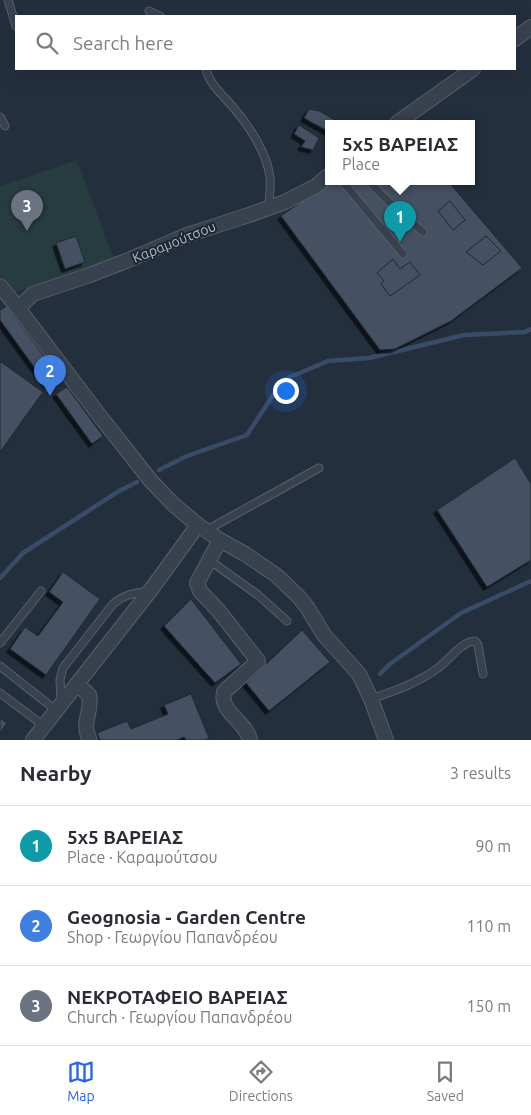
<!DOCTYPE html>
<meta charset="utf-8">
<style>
body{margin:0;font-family:Ubuntu,sans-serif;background:#f2f2f3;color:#2b2b33}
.you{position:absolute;left:285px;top:390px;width:18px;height:18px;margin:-12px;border:4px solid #fff;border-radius:50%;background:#1a73e8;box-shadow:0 0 0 8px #1a73e833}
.badge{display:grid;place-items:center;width:32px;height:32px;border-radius:50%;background:#2563eb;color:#fff;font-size:16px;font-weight:700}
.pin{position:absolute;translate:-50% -41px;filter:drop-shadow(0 1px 2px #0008)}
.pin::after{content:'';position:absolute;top:26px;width:18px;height:15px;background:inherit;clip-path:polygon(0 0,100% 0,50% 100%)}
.popup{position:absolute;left:325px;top:120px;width:150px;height:65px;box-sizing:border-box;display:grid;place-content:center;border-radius:0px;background:#fff;filter:drop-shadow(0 1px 4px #0005);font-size:16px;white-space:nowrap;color:#7c7c81}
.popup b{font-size:19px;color:#2b2b33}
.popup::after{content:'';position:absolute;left:50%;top:100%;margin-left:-10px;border:10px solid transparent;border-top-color:#fff}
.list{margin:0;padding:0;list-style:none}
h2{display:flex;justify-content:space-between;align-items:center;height:65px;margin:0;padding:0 20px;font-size:21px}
h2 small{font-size:16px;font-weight:400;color:#7c7c81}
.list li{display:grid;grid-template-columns:32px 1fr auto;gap:15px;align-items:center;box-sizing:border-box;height:80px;padding:0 20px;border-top:1px solid #e1e1e2}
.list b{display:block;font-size:19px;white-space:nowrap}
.list p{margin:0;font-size:16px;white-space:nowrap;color:#7c7c81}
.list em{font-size:16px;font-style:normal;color:#7c7c81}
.icon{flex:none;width:28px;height:28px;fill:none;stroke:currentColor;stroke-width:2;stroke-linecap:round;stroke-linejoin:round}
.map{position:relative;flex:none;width:531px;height:740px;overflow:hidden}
.search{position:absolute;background:#fff;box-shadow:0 5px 20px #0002;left:15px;right:15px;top:15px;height:55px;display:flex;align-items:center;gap:12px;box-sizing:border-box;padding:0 18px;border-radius:0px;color:#7c7c81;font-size:19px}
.sheet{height:305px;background:#fff}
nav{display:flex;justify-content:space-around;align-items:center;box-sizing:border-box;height:70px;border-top:1px solid #e1e1e2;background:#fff;font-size:14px;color:#7c7c81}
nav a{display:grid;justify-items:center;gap:2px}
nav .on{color:#2563eb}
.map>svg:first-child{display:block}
.green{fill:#263c3f}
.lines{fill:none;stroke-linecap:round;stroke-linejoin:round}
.stream{stroke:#394c67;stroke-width:4.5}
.building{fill:#455162;stroke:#1f2835;filter:url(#shadow)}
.lane-casing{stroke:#565f6c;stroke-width:9}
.street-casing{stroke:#565f6c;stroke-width:16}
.lane{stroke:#38414e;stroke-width:7}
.street{stroke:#38414e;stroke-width:14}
.labels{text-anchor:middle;stroke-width:4;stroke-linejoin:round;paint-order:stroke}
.street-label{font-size:14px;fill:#b4bcc9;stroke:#1d2633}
</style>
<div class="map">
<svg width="531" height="740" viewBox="0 0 531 740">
<defs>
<filter id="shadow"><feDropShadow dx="-3.5" dy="3.5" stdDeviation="0" flood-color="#0009"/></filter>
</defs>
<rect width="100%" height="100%" fill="#242f3e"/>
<path class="green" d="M77 160 114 259 58 280 13 293 0 275V186Z"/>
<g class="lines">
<path class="stream" d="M159 470 187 456 247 435 283 380 328 361 369 358 464 335 525 332 531 329
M0 578 23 553 119 491 137 482
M380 674 390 664 461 613 531 581"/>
</g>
<path class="building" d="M309 109 319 111 337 121 335 123H329V132L304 118Z
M299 125 319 138 313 150 301 147 305 141 294 134Z
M330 181H448L522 268 451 321 395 349 380 350 281 216Z
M450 201 465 220 453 230 438 211Z
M76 236 85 262 65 269 56 243Z
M486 236 501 251 483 265 466 252Z
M393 259 400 269 410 262 420 275 390 296 381 284 384 281 377 273Z
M7 306 59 377 47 385 0 320V310Z
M1 362 43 392 0 452V363Z
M67 387 103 436 92 444 56 394Z
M515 458 531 484V560L487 587 437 510Z
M63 572 100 599 46 675 10 649 25 627 38 636 63 602 49 592Z
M191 599 241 664 215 683 164 626Z
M302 630 330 662 269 711 246 683Z
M191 694 209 738 205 740H186L184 737 177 740H100L97 733 127 721 131 729 168 714 164 705Z
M0 718 7 723 0 733Z"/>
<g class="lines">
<g class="lane-casing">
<path id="lane" d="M8 0 16 26
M149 11 160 16
M206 69C209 84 223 95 232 106 248 124 267 153 270 177 271 187 269 198 269 208
M0 117 5 126
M342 181 403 254
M369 181C385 200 404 216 423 232
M207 530 319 468
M209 560 258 595 287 621
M0 643 41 591
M0 666 57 711
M0 693 44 726
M371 699C394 691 418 683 438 668 448 661 462 641 475 641L478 645 483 674
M61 701 60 680 63 668 113 604C124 594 136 593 149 591"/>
</g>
<g class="street-casing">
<path id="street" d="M515 39 531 27
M397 123 473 69
M0 286 18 308 99 415 151 481 174 505 198 525 220 540 245 554 276 575 298 596 307 607 324 635 359 674 371 699 386 740
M18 308 33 294 87 276 126 261 187 235 246 216 285 202 316 186 329 175
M220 540 197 583 200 591 218 610 258 661 224 692C219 712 246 721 250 740
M77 684 89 695C93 713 80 722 90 740
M33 740 150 591 198 525"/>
</g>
<use href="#lane" class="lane"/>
<use href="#street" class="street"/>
</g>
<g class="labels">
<g class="street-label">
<text transform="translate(174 242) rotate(-22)" y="5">Καραμούτσου</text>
</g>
</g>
</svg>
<div class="you"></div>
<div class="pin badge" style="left:400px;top:242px;background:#0f9aa8">1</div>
<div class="popup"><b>5x5 ΒΑΡΕΙΑΣ</b>Place</div>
<div class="pin badge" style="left:50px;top:396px;background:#3f7fe0">2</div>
<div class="pin badge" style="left:27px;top:231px;background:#6b7280">3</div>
<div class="search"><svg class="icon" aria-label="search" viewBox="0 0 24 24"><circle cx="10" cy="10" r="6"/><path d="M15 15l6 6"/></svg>Search here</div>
</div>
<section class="sheet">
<h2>Nearby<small>3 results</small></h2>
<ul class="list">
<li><span class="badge" style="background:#0f9aa8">1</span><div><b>5x5 ΒΑΡΕΙΑΣ</b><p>Place · Καραμούτσου</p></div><em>90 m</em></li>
<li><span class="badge" style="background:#3f7fe0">2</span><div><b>Geognosia - Garden Centre</b><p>Shop · Γεωργίου Παπανδρέου</p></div><em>110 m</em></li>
<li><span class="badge" style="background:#6b7280">3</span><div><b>ΝΕΚΡΟΤΑΦΕΙΟ ΒΑΡΕΙΑΣ</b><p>Church · Γεωργίου Παπανδρέου</p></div><em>150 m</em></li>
</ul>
</section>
<nav>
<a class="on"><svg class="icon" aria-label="map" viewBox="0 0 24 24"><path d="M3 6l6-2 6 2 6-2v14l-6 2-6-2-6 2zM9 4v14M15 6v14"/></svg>Map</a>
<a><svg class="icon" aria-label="directions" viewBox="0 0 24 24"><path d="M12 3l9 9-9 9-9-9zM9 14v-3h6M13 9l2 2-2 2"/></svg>Directions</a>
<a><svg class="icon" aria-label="saved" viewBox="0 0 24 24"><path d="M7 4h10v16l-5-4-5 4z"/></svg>Saved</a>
</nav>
